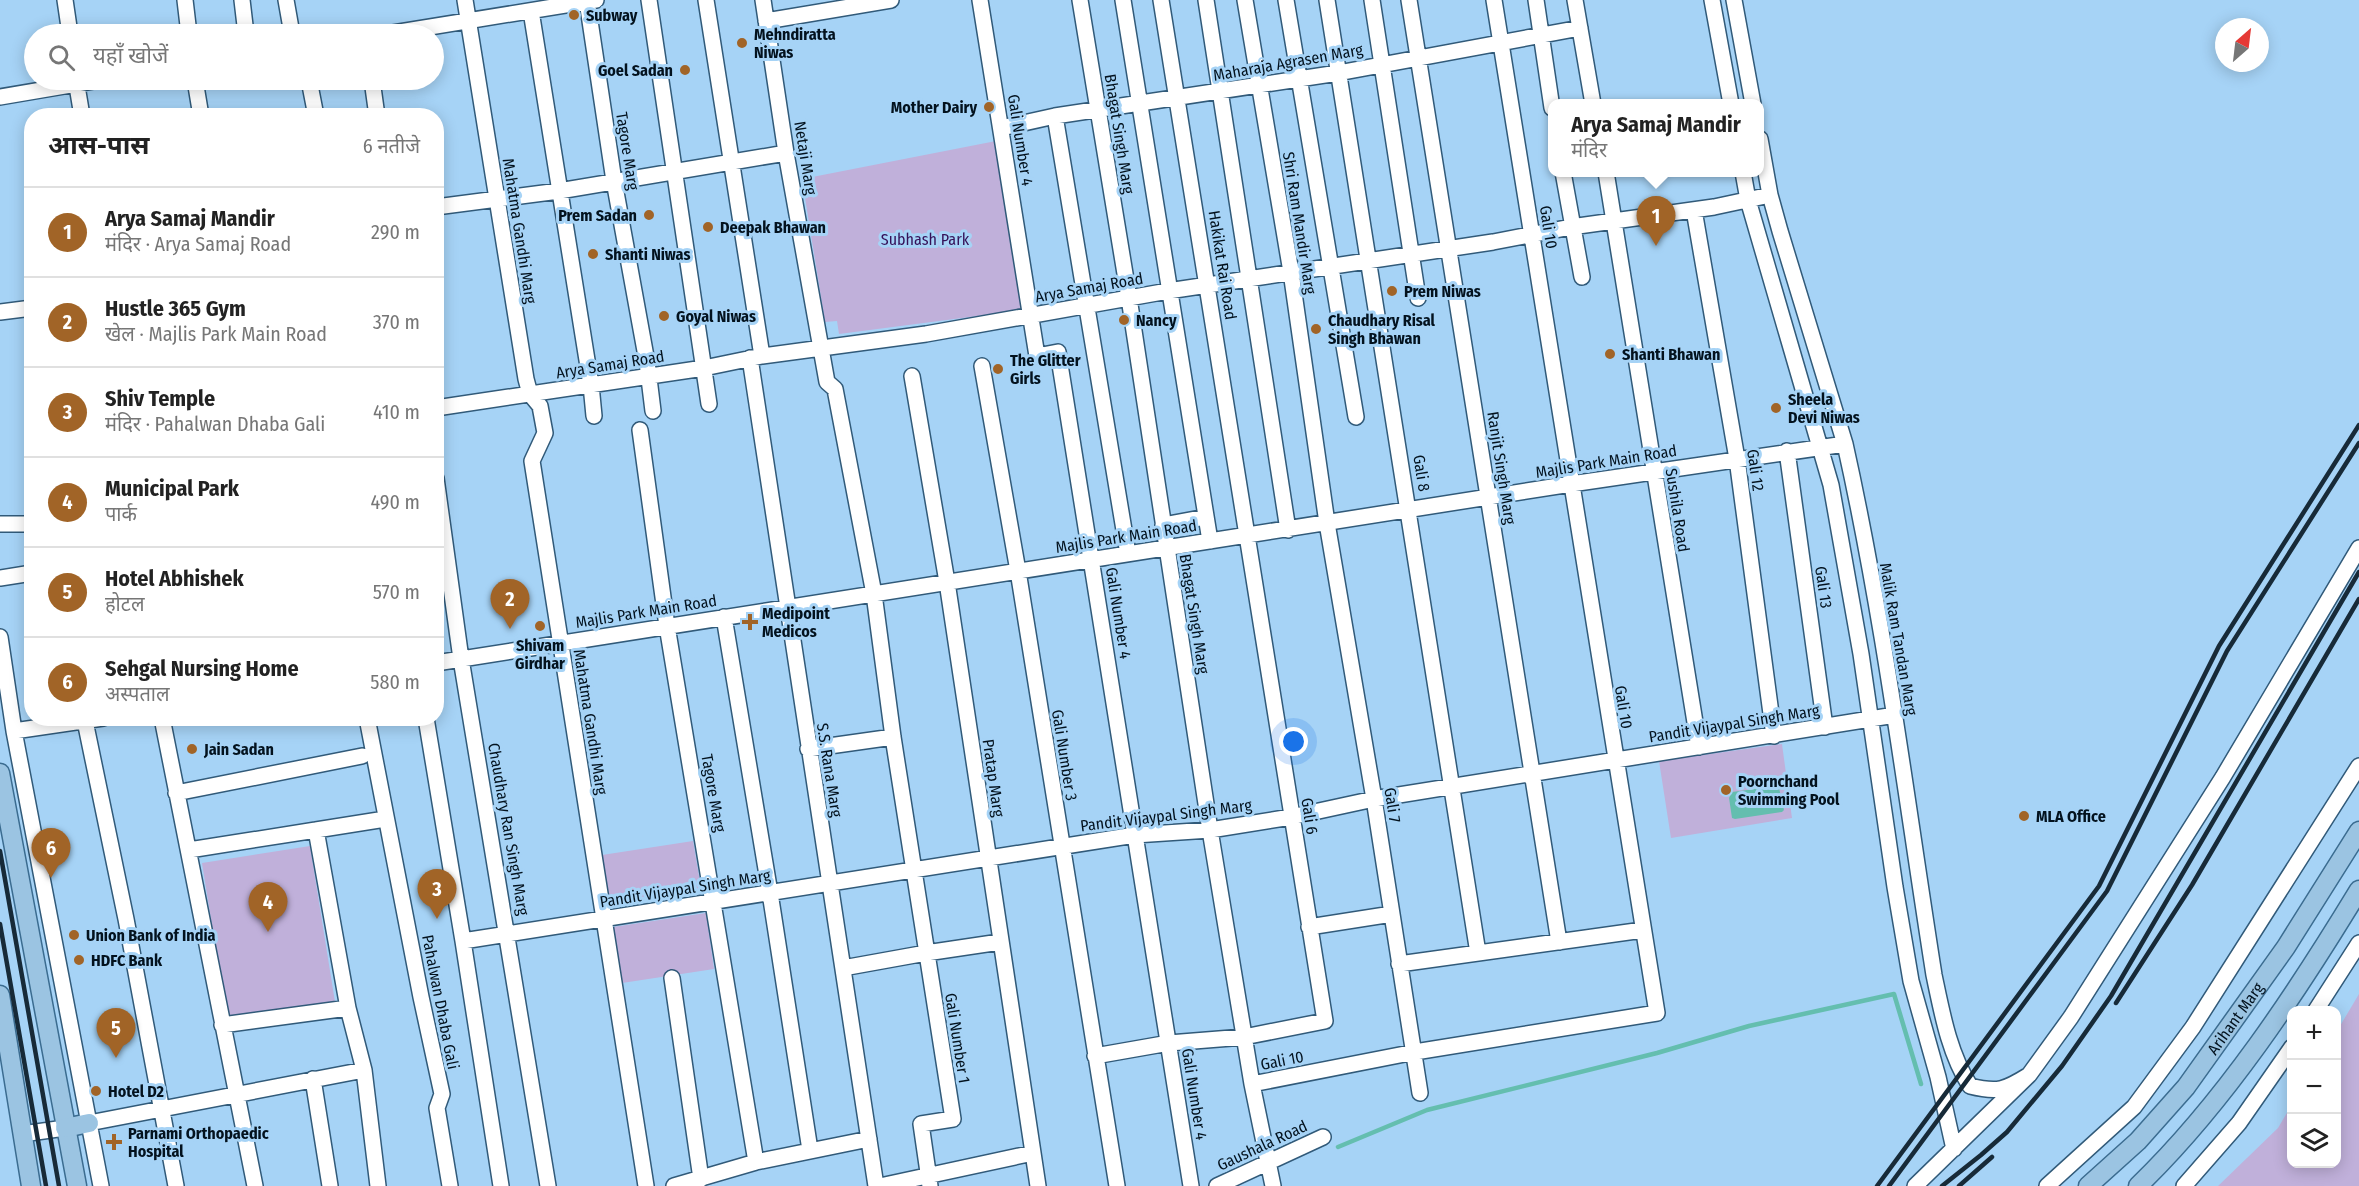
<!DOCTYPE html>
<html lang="hi">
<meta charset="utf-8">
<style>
body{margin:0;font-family:"Fira Sans Condensed","Noto Sans Devanagari",sans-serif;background:#f6f6f6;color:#222}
.controls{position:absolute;right:18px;bottom:18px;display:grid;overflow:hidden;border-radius:12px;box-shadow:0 3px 15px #0003}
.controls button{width:54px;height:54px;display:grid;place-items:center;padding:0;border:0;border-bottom:2px solid #e0e0e0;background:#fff;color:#222;font:30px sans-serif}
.compass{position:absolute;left:2215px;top:18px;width:54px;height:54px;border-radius:50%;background:#fff;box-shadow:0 3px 15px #0003;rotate:28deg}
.you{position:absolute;left:1294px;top:742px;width:21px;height:21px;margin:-15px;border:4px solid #fff;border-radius:50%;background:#1a73e8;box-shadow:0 0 0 9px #1a73e833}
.badge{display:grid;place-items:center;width:39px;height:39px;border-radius:50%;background:#a16427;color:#fff;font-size:20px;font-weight:700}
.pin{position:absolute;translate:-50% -50px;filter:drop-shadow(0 2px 3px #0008)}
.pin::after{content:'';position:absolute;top:32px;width:21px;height:18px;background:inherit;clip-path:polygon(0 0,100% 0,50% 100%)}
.popup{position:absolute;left:1548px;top:99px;width:216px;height:78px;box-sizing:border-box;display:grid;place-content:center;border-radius:12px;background:#fff;filter:drop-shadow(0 2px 4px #0005);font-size:20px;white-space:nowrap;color:#767676}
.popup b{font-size:22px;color:#222}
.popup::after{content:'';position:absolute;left:50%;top:100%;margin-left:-12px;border:12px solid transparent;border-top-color:#fff}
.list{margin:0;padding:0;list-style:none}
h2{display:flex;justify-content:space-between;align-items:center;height:78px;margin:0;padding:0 24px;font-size:26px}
h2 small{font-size:20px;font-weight:400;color:#767676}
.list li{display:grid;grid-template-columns:39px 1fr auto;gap:18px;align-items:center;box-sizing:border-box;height:90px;padding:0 24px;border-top:2px solid #e0e0e0}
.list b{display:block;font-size:22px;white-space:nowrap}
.list p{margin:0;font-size:20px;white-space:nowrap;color:#767676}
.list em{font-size:20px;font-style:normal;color:#767676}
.icon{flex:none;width:33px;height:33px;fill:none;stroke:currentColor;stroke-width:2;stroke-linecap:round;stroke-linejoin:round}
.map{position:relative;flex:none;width:2359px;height:1186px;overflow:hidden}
.search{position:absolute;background:#fff;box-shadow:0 3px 15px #0003;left:24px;top:24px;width:420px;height:66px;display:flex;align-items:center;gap:15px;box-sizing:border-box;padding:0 21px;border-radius:33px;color:#767676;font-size:22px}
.panel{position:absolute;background:#fff;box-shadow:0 3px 15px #0003;left:24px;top:108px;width:420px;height:618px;border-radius:24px}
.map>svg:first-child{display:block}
.green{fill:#c0b0da}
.water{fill:#64beaf}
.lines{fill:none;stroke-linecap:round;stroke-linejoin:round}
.stream{stroke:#64beaf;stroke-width:4.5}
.minor-casing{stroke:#315a79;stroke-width:18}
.major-casing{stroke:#3b6c90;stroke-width:21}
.minor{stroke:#fff;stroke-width:15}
.major{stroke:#9bc4e2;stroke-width:18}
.rail{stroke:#172a38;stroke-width:4.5}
.poi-dot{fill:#a16427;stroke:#a6d3f6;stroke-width:2}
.labels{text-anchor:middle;stroke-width:6;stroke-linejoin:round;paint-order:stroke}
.poi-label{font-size:16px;font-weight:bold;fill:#03121e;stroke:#a6d3f6;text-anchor:start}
.street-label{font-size:16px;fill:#03121e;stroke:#a6d3f6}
.park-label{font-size:16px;fill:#351158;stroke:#a6d3f6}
</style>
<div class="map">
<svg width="2359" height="1186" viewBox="0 0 2359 1186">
<rect width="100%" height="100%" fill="#a6d3f6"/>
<path class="green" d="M996 141 1024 310 839 334 837 321 825 322 802 179Z
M1782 744 1792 818 1671 838 1659 761Z
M693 841 701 888 609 902 602 855Z
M310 846 335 1002 227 1019 202 863Z
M706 913 714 969 622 983 613 927Z
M2359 994V1186H2218L2278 1128 2291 1106 2292 1164H2336L2337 1031Z"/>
<path class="water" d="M1777 786 1779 788 1784 810 1782 812 1735 819 1732 818 1729 798 1732 792Z"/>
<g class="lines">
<path class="stream" d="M436 627 440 655
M1338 1147 1427 1110 1657 1053 1749 1026 1894 994 1921 1084"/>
<g class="minor-casing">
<path id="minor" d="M65 0 70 34
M185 0 189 34
M242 0 246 34
M286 0 292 34
M465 0 526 379 530 394 540 406 545 433 532 461 646 1186
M649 0 709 404
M706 0 762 356
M763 0 786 153 827 382 835 389 874 594 893 737 953 1119 921 1124 930 1186
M980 0 1037 356 1058 352 1191 1186
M1080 0 1129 298 1210 830 1252 1084 1273 1186
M1123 0 1210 541
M1206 0 1288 530
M1245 0 1291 272 1327 523 1374 799 1420 1093
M1286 0 1356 417
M1327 0 1478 953
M1372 0 1418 298
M1409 0 1559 942
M1536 0 1552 108
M1575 0 1593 104
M1712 0 1731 104
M1734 0 1753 104
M587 1 614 181 647 362 653 411
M531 11 591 385 594 416
M766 21 891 0
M387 34 596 0
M76 80 82 116
M195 80 201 116
M309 80 316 116
M372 80 377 116
M0 97 100 80
M1055 116 1128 554
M1001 128 1055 116 1338 73 1580 28
M1760 139 1770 195 1780 231 1845 444C1884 619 1906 798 1934 975 1942 1013 1949 1053 1970 1086 1998 1093 2005 1090 2029 1075
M1563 172 1582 277
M1606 172 1699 747
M1743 172 1748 200 1831 485 1861 654 1895 887 1911 981 1938 1077 1954 1149
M436 207 559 191 786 153
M1694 210 1737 459 1774 736
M0 312 32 308
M750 358 876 1186
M982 366 1018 571 1117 1186
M912 376 947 582 1038 1186
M436 408 704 368 762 356 926 334 1168 291 1493 242 1571 227 1714 207 1770 195
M640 430 667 626 756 1162
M1787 451 1825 727
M436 478 461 659 548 1186
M0 524H32
M1163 525 1206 517
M0 578 32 573
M724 617 770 893 810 1150
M0 637 14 731 101 1186
M436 663 1571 484 1845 444
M162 718 255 1186
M367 718 421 997 442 1094 437 1108 450 1186
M426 718 463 941 501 1186
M85 721 126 919 176 1186
M14 731 103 718
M808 749 893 737
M176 793 362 756
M316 830 379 820
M189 850 316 830 348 1008 364 1070 378 1186
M1309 927 1392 914
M463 941 1135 835 1210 830 1291 817 1374 799 1895 715
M1399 964 1643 930
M843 968 926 953 1000 942
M672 978 701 1179
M2316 1010 2359 943
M222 1025 348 1008
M1095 1056 1169 1043 1244 1037 1325 1021 1161 0
M313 1079 330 1186
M1252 1084 1415 1052 1657 1013 1494 0
M89 1123 364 1070
M22 1134 65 1128
M674 1186 756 1162 869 1139
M880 1186 1033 1153
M1217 1186 1323 1137
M1915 1186 2029 1075 2071 1017 2223 777 2359 548
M2047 1186 2134 1107 2193 1027 2359 766
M2184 1186 2239 1123 2292 1047"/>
</g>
<g class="major-casing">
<g id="major">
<path d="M0 773 77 1186"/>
<path d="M0 995 31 1186"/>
<path d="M65 1128 89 1123"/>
<path id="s1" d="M2088 1186 2138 1141 2186 1087 2286 947 2359 831"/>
<path d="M2138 1186C2224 1103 2297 992 2359 890"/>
</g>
</g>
<use href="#minor" class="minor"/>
<use href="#major" class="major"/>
<path class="rail" d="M0 851 59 1186
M0 924 46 1186
M2116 1003 2192 885 2359 599
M1877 1186 2099 886 2219 646 2359 425
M1889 1186 2107 891 2227 651 2359 443
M1942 1186 1981 1155 2007 1132 2062 1066 2111 996 2359 572
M1959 1186 1992 1157"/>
</g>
<g class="poi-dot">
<circle cx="574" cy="15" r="6"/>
<circle cx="742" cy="43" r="6"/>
<circle cx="685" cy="70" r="6"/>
<circle cx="989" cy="107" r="6"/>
<circle cx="649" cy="215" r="6"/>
<circle cx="708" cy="227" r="6"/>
<circle cx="593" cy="254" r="6"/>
<circle cx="1392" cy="291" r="6"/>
<circle cx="664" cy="316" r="6"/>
<circle cx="1124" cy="320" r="6"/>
<circle cx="1316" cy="329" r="6"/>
<circle cx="1610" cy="354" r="6"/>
<circle cx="998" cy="369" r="6"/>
<circle cx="1776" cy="408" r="6"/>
<path d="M747 613h6v6h6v6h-6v6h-6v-6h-6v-6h6z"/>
<circle cx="540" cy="626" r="6"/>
<circle cx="192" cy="749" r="6"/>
<circle cx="1726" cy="790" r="6"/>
<circle cx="2024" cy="816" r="6"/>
<circle cx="74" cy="935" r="6"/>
<circle cx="79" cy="960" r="6"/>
<circle cx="96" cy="1091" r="6"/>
<path d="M111 1133h6v6h6v6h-6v6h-6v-6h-6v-6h6z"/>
</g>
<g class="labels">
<g class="poi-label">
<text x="586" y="21">Subway</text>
<text x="754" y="40">Mehndiratta<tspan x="754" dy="18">Niwas</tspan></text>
<text x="673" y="76" text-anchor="end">Goel Sadan</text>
<text x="977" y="113" text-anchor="end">Mother Dairy</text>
<text x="637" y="221" text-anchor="end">Prem Sadan</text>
<text x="720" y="233">Deepak Bhawan</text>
<text x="605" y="260">Shanti Niwas</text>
<text x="1404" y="297">Prem Niwas</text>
<text x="676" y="322">Goyal Niwas</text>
<text x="1136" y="326">Nancy</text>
<text x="1328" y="326">Chaudhary Risal<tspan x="1328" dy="18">Singh Bhawan</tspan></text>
<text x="1622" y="360">Shanti Bhawan</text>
<text x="1010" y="366">The Glitter<tspan x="1010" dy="18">Girls</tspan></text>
<text x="1788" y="405">Sheela<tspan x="1788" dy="18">Devi Niwas</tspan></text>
<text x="762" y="619">Medipoint<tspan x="762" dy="18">Medicos</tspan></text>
<text x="540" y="651" text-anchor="middle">Shivam<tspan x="540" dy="18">Girdhar</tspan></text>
<text x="204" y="755">Jain Sadan</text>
<text x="1738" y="787">Poornchand<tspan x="1738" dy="18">Swimming Pool</tspan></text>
<text x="2036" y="822">MLA Office</text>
<text x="86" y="941">Union Bank of India</text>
<text x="91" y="966">HDFC Bank</text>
<text x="108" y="1097">Hotel D2</text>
<text x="128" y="1139">Parnami Orthopaedic<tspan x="128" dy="18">Hospital</tspan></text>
</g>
<g class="street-label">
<text transform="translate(1288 62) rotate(-10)" y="6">Maharaja Agrasen Marg</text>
<text transform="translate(1120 134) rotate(81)" y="6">Bhagat Singh Marg</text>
<text transform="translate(1021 140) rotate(81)" y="6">Gali Number 4</text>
<text transform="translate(628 151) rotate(81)" y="6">Tagore Marg</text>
<text transform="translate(806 158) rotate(81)" y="6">Netaji Marg</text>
<text transform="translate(1300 223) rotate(81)" y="6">Shri Ram Mandir Marg</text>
<text transform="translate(1549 227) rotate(81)" y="6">Gali 10</text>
<text transform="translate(520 231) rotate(81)" y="6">Mahatma Gandhi Marg</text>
<text transform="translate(1223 265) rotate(81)" y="6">Hakikat Rai Road</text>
<text transform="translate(1089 287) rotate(-10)" y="6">Arya Samaj Road</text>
<text transform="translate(610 364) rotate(-9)" y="6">Arya Samaj Road</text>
<text transform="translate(1606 461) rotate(-9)" y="6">Majlis Park Main Road</text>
<text transform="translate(1502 468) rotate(81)" y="6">Ranjit Singh Marg</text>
<text transform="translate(1756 470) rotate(82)" y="6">Gali 12</text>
<text transform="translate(1422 473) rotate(81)" y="6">Gali 8</text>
<text transform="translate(1678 510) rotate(81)" y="6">Sushila Road</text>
<text transform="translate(1126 536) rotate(-9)" y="6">Majlis Park Main Road</text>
<text transform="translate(1824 587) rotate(82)" y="6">Gali 13</text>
<text transform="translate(646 611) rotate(-9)" y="6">Majlis Park Main Road</text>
<text transform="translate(1119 613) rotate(81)" y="6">Gali Number 4</text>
<text transform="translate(1195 614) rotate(81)" y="6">Bhagat Singh Marg</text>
<text transform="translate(1899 639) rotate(80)" y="6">Malik Ram Tandan Marg</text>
<text transform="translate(1624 707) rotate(81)" y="6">Gali 10</text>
<text transform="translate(591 722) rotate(81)" y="6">Mahatma Gandhi Marg</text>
<text transform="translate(1734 723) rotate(-9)" y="6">Pandit Vijaypal Singh Marg</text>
<text transform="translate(1065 755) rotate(81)" y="6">Gali Number 3</text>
<text transform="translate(830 770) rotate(81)" y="6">S.S. Rana Marg</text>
<text transform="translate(994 778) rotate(82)" y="6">Pratap Marg</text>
<text transform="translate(714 793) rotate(80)" y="6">Tagore Marg</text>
<text transform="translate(1393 805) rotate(81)" y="6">Gali 7</text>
<text transform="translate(1166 815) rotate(-7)" y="6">Pandit Vijaypal Singh Marg</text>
<text transform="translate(1310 816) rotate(81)" y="6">Gali 6</text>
<text transform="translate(509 829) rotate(80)" y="6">Chaudhary Ran Singh Marg</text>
<text transform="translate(685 888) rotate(-9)" y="6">Pandit Vijaypal Singh Marg</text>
<text transform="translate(441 1002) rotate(79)" y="6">Pahalwan Dhaba Gali</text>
<text dy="6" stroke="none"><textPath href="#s1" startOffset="224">Arihant Marg</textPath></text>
<text transform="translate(958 1038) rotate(81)" y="6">Gali Number 1</text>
<text transform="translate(1282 1060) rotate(-11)" y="6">Gali 10</text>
<text transform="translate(1195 1094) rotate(81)" y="6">Gali Number 4</text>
<text transform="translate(1262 1145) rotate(-25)" y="6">Gaushala Road</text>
</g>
<g class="park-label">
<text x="925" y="245">Subhash Park</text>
</g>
</g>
</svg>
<div class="controls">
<button>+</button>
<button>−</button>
<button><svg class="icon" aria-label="layers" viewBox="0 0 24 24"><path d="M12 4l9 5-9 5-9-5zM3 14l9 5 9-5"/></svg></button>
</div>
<svg class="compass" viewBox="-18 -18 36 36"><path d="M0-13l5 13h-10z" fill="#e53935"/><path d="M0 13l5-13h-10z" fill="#767676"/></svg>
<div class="you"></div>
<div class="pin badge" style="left:1656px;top:246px">1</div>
<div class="popup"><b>Arya Samaj Mandir</b>मंदिर</div>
<div class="pin badge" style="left:510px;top:629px">2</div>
<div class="pin badge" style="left:437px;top:919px">3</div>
<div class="pin badge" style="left:268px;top:932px">4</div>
<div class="pin badge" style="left:116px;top:1058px">5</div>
<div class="pin badge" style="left:51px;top:878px">6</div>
<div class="search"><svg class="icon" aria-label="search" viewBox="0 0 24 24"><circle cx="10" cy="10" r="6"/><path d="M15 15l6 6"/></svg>यहाँ खोजें</div>
<section class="panel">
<h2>आस-पास<small>6 नतीजे</small></h2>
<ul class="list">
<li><span class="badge">1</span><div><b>Arya Samaj Mandir</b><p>मंदिर · Arya Samaj Road</p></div><em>290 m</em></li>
<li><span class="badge">2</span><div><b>Hustle 365 Gym</b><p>खेल · Majlis Park Main Road</p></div><em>370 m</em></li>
<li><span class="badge">3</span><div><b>Shiv Temple</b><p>मंदिर · Pahalwan Dhaba Gali</p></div><em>410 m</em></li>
<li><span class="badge">4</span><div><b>Municipal Park</b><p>पार्क</p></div><em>490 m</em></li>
<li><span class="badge">5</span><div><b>Hotel Abhishek</b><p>होटल</p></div><em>570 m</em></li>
<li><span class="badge">6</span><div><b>Sehgal Nursing Home</b><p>अस्पताल</p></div><em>580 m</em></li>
</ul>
</section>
</div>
